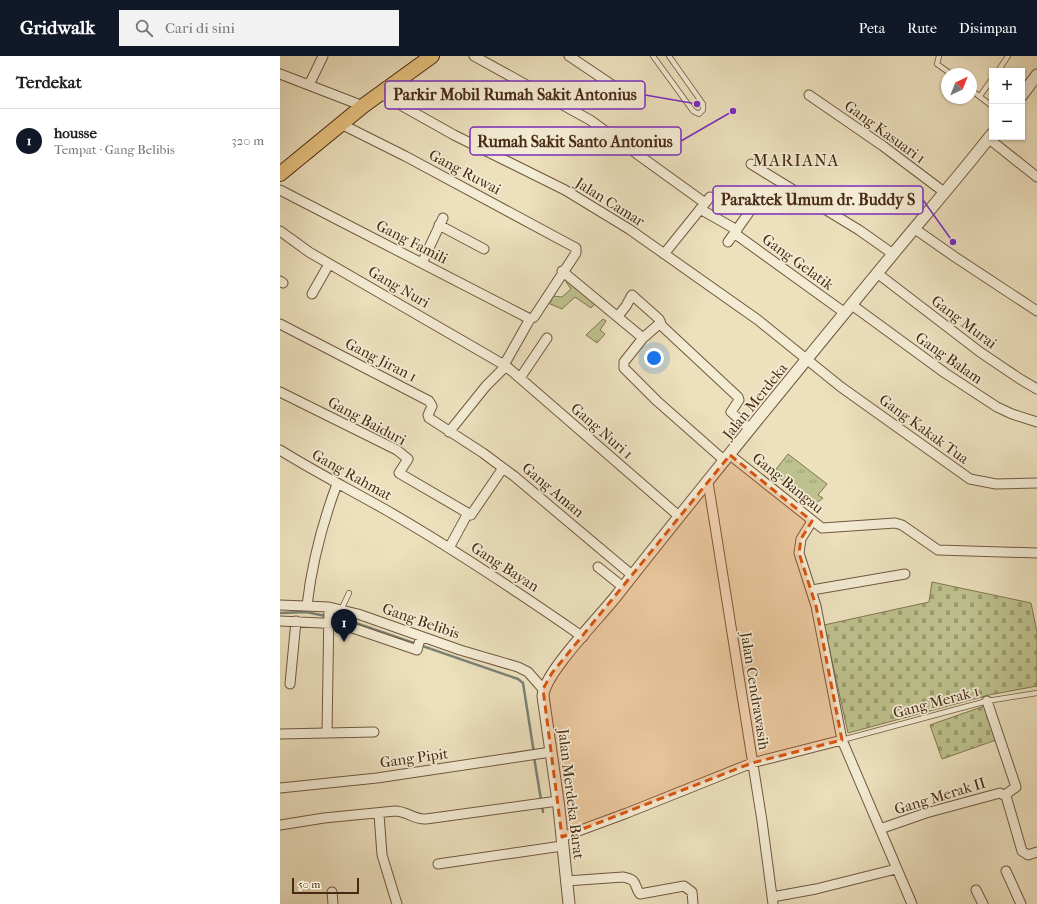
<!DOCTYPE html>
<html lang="id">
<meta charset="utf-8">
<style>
body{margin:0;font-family:"IM FELL French Canon",serif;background:#f2f2f2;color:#222}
.controls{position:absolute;right:12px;top:12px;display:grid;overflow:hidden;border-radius:0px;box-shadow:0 1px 3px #0004}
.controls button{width:36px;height:36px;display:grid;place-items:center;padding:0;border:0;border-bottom:1px solid #e0e0e0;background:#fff;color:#222;font:20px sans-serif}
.compass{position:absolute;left:661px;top:12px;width:36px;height:36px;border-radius:50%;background:#fff;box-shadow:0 1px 3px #0004;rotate:43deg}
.scale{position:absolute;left:12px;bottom:10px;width:67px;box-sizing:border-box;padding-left:4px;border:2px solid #482a14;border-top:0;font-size:11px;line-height:14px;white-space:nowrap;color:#482a14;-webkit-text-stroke:3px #f3ebd4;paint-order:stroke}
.you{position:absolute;left:374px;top:302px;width:14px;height:14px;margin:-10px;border:3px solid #fff;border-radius:50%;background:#1a73e8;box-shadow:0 0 0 6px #1a73e833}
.badge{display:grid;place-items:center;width:26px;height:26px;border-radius:50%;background:#111827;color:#fff;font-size:13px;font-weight:700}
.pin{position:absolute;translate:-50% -33px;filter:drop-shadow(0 1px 2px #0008)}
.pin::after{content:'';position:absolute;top:21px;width:14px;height:12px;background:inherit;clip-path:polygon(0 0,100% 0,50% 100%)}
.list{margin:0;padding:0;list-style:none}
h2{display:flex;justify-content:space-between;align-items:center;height:52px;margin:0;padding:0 16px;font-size:17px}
h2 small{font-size:13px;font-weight:400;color:#767676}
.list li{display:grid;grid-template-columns:26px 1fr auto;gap:12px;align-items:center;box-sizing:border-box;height:64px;padding:0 16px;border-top:1px solid #e0e0e0}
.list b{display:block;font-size:15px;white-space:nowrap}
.list p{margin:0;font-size:13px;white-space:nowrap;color:#767676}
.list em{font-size:13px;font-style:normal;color:#767676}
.icon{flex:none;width:22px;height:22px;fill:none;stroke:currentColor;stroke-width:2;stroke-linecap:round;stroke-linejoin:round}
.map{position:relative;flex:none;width:757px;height:848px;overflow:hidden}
header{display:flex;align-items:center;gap:24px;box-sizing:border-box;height:56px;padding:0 20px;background:#111827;color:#fff}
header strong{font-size:19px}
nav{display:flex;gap:22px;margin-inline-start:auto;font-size:14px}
.search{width:280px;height:36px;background:#f2f2f2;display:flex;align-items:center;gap:10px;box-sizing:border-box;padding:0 14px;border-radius:0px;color:#767676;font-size:15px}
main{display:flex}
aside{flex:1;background:#fff}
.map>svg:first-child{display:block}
.grass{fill:url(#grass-tufts);stroke:#827650}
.cemetery{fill:url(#cemetery-stones);stroke:#827650}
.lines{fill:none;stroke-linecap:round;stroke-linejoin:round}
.stream{stroke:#7a8177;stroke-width:2.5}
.service-casing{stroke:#71583e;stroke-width:6}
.minor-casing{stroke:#71583e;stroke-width:11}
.tertiary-casing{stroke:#71583e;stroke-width:13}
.primary-casing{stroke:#482a14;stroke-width:16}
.service{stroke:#f3ebd4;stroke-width:4.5}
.minor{stroke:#f3ebd4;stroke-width:9}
.tertiary{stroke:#f3ebd4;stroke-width:11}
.primary{stroke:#e6c07e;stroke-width:14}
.marked{fill:#d8540d;fill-opacity:0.2;stroke:#d8540d;stroke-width:3;stroke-dasharray:8 5;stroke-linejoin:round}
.labels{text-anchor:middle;stroke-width:3.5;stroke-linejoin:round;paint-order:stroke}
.street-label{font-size:15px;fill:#482a14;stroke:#f3ebd4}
.quarter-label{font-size:17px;letter-spacing:1px;fill:#482a14;stroke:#f3ebd4}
.leader{fill:none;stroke:#7b2cbf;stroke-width:1.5}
.callout-dot{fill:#7b2cbf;stroke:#f3ebd4;stroke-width:1.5}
.callout{fill:#f3ebd4;stroke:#7b2cbf;stroke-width:1.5}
.callout-label{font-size:16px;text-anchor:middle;font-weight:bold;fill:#482a14}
</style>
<header>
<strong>Gridwalk</strong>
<div class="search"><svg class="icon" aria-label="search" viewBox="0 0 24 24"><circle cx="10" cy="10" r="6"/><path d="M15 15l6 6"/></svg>Cari di sini</div>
<nav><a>Peta</a><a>Rute</a><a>Disimpan</a></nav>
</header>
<main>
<aside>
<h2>Terdekat<small></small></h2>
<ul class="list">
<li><span class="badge">1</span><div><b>housse</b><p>Tempat · Gang Belibis</p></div><em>320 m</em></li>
</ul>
</aside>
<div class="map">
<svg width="757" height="848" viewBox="0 0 757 848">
<defs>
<pattern id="grass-tufts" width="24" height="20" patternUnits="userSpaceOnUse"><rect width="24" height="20" fill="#bdc18d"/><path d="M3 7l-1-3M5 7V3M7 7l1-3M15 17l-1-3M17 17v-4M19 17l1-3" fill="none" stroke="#9c9d72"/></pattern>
<pattern id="cemetery-stones" width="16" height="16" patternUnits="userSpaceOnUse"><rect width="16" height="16" fill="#bdc18d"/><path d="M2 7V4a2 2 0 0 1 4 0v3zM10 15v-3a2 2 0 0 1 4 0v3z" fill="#9c9d72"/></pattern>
</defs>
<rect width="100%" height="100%" fill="#ece0bd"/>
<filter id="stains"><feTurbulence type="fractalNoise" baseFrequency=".005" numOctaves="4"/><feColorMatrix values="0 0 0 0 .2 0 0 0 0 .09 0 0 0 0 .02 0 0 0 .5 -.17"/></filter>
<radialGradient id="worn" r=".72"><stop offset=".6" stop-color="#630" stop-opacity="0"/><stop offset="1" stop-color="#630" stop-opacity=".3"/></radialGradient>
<path class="grass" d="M288 224 317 246 311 252 295 241 282 253 268 247 272 240 282 241 291 233 286 226Z
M323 263 326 265 320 274 325 278 317 287 306 279Z
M508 398 547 428 538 439 543 442 534 449 493 417Z"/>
<path class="cemetery" d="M652 526 751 547 757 576V630L709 639 568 677 544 569 649 546Z
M707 649 719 683 662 703 650 669Z"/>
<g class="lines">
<path class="stream" d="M0 557 26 556 70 565 238 623 243 627 254 697
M254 701 263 756"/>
<g class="service-casing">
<path id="service" d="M373 0 413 55 419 58 423 54V48L389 0
M659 0 657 8 671 18
M718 15 728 0
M691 34 712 50
M700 40 712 23
M61 554 69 537
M562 684 707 645 757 637"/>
</g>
<g class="minor-casing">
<path id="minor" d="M194 0 310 64 425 147
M289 0 359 47
M0 18 83 50
M29 29 43 0
M101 38 174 79 285 134 349 173 478 264 561 331 690 423 716 428 757 427
M529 39 603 90 664 136
M61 68 125 100 296 192V197L254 261 250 263 224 309
M708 82 757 121
M471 108 579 174 613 198
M0 134 250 263
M420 153 457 174
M159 169 204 193
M635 173 675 201 757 255
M0 175 29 196 226 310 400 461
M454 177 565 257
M448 186 480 141
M384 198 430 141
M142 207 163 162
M282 215 363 282 378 269 382 270 458 341 459 344 451 356 470 373
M597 217 700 296 740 323 757 333
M0 225 3 227
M32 238 49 208
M572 249 665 317 717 351 732 358 757 366
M338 260 346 250 352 239 379 263 382 270
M0 268 149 345 152 350 148 359 149 362 203 397 234 420 353 520
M363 282 344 306V312L377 345 445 405
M240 322 267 282
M0 336 117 394 128 403 119 417 191 459 223 412
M169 376 206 330 226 310
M0 394C35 416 71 434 106 454 174 493 238 536 303 581
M450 399 542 472 615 467 622 469 658 494 757 497
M428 426 482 765 493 848
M169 492 188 457
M318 511 343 531
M532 534 625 518
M0 549 49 551 78 558 180 594 238 611 248 616 263 633
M27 549C32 507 42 468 57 428
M0 565 61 568 137 594 141 580
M10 628 16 565
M707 645 736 731 725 739
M47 677 49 551
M0 678 94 676
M562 684 632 848
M0 732 97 722 271 696
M99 758 102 799 117 848
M0 769 44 762 115 755C127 755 134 764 146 763L278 745
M600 773 646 757 720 737 726 740 742 795 748 799 757 796
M282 781 347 757 472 707 562 684 536 550 519 497 521 483 532 465
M158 808 282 790
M726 815 741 848
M286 825 343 821C359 824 353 829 360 838L404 830 412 836 413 848
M696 834 703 848
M52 836 53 848
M492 841 536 833 616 813"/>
</g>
<g class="tertiary-casing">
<path id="tertiary" d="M742 39 757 19
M289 848 279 752 263 640C264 617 320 561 337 539 427 424 520 311 613 198 646 158 680 119 712 78"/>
</g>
<g class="primary-casing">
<path id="primary" d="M0 118 83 50 152 0"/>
</g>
<use href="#service" class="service"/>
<use href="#minor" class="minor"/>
<use href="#tertiary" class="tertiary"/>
<use href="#primary" class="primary"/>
</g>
<path class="marked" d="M450 399 532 465 521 483 519 497 536 550 562 684 472 707 282 781 263 633 272 617Z"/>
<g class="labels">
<g class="street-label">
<text transform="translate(605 76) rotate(36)" y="5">Gang Kasuari 1</text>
<text transform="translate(185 116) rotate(28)" y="5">Gang Ruwai</text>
<text transform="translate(330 146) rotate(32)" y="5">Jalan Camar</text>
<text transform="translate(132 186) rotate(27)" y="5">Gang Famili</text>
<text transform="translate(518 206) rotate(36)" y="5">Gang Gelatik</text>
<text transform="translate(119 231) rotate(30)" y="5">Gang Nuri</text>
<text transform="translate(684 266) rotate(37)" y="5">Gang Murai</text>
<text transform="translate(669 302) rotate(35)" y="5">Gang Balam</text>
<text transform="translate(101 304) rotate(27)" y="5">Gang Jiran 1</text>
<text transform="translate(475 345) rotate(-51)" y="5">Jalan Merdeka</text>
<text transform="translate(87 365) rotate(28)" y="5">Gang Baiduri</text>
<text transform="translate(644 373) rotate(36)" y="5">Gang Kakak Tua</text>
<text transform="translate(322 375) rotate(41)" y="5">Gang Nuri 1</text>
<text transform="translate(72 419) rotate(29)" y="5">Gang Rahmat</text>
<text transform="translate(508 427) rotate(39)" y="5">Gang Bangau</text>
<text transform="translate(273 434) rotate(40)" y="5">Gang Aman</text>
<text transform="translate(225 511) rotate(33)" y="5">Gang Bayan</text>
<text transform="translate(141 565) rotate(19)" y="5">Gang Belibis</text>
<text transform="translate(475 635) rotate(81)" y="5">Jalan Cendrawasih</text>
<text transform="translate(656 646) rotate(-15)" y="5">Gang Merak 1</text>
<text transform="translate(134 702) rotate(-8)" y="5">Gang Pipit</text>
<text transform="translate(291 738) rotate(83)" y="5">Jalan Merdeka Barat</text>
<text transform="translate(660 740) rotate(-17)" y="5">Gang Merak II</text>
</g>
<g class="quarter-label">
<text x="516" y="110">MARIANA</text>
</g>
</g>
<path class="leader" d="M417 48L365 39M453 55L401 85M673 186L643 144"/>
<g class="callout-dot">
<circle cx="417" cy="48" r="4"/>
<circle cx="453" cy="55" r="4"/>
<circle cx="673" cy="186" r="4"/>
</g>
<g class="callout">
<rect x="105" y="25" width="260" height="28" rx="4"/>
<rect x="190" y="71" width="211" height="28" rx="4"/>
<rect x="433" y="130" width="210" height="28" rx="4"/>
</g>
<g class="callout-label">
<text x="235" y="44">Parkir Mobil Rumah Sakit Antonius</text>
<text x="295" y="91">Rumah Sakit Santo Antonius</text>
<text x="538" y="149">Paraktek Umum dr. Buddy S</text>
</g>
<rect width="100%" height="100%" filter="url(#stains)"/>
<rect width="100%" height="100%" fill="url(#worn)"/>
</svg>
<div class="controls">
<button>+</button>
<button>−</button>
</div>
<svg class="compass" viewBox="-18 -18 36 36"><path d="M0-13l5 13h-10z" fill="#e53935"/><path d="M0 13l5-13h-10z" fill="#767676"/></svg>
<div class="scale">50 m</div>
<div class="you"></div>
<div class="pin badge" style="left:64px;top:586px">1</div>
</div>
</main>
